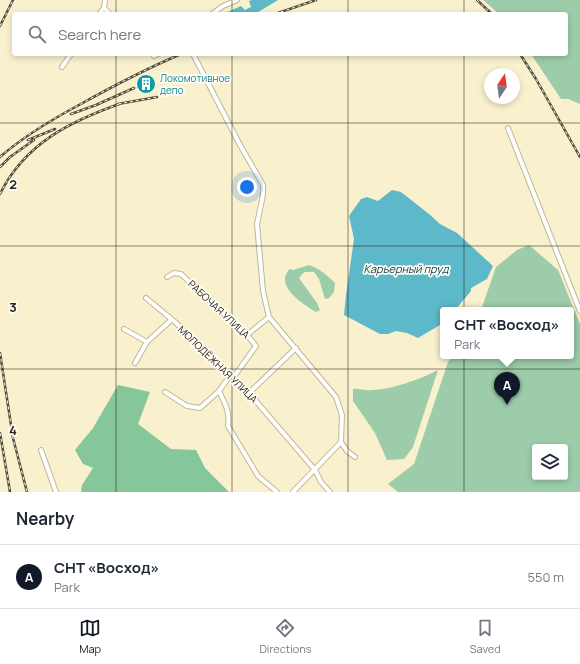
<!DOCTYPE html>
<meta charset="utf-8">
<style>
body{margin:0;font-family:Manrope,sans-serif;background:#f2f2f3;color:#1f2937}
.controls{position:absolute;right:12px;bottom:12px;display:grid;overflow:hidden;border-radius:4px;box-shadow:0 2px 6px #0003}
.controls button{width:36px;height:36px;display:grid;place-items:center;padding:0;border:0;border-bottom:1px solid #e0e1e3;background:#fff;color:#1f2937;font:20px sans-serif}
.compass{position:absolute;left:484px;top:68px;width:36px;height:36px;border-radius:50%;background:#fff;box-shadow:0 2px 6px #0003;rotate:13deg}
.you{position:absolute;left:247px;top:187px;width:14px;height:14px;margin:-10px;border:3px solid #fff;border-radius:50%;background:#1a73e8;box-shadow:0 0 0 6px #1a73e833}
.badge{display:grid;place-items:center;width:26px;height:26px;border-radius:50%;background:#111827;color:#fff;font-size:13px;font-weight:700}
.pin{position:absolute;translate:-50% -33px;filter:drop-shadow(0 1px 2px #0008)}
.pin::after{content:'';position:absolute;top:21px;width:14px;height:12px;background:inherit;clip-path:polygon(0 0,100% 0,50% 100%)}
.popup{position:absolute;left:440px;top:307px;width:134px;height:52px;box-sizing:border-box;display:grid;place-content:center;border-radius:4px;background:#fff;filter:drop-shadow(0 1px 3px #0005);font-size:13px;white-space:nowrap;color:#747a83}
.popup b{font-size:15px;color:#1f2937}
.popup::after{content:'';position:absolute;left:50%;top:100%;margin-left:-8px;border:8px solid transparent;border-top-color:#fff}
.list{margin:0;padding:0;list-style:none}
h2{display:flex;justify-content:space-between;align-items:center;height:52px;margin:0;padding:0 16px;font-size:17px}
h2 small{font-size:13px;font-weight:400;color:#747a83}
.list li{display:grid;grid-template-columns:26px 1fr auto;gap:12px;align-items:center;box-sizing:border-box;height:64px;padding:0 16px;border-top:1px solid #e0e1e3}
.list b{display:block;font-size:15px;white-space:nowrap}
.list p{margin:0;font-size:13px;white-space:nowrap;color:#747a83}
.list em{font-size:13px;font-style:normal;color:#747a83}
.icon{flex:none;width:22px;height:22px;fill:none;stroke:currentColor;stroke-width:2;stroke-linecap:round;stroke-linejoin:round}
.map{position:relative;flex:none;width:580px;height:492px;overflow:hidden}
.search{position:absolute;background:#fff;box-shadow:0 2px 6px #0003;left:12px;right:12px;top:12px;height:44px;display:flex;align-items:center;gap:10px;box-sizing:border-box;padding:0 14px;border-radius:4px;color:#747a83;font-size:15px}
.sheet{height:116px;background:#fff}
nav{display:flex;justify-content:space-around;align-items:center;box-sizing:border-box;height:56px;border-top:1px solid #e0e1e3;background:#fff;font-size:11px;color:#747a83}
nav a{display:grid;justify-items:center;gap:2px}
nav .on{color:#111827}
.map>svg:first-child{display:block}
.green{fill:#9cccaa;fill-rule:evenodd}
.forest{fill:#86c69b}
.water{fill:#5db9c9}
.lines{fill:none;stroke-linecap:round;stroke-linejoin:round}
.minor-casing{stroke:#c0b795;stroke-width:6}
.minor{stroke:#fff;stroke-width:4}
.rail-casing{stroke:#544f3d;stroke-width:2.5}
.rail{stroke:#fffdf6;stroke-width:1;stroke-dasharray:3;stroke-linecap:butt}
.grid{fill:none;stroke:#282517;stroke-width:1;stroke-opacity:0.55}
.labels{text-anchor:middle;stroke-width:3.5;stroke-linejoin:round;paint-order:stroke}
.culture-label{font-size:10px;fill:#0d838f;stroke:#fffdf6;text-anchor:start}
.street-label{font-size:10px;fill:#282517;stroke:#fffdf6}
.water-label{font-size:11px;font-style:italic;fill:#0e3a41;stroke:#fffdf6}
.grid-label{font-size:13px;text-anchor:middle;font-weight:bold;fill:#282517;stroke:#fffdf6;stroke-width:3.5;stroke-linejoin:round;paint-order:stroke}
</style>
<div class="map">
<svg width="580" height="492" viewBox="0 0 580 492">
<rect width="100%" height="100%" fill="#f9f0cd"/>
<path class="green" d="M483 0H580V104L568 99H561L531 54H566V14H499Z
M529 245 558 270 580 324V492H398L388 484 414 464 448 362 453 356H571V310H481L496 267 517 250ZM535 447H565V477H535Z
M309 265C320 269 327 275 335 283L334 292 329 298 325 299 319 279 314 272H304L299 278 317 303 320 310 316 312C305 305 284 293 285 278 285 275 288 272 289 269L293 270Z
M438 370 413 447 404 459 387 460 375 433 353 401V389C359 388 365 391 372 390 390 390 421 379 438 370Z"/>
<path class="forest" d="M118 385 150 392 138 424 171 449 196 450 205 468 229 492H81L82 485 93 468 83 464 75 450 93 428Z"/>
<path class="water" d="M252 0H278L255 14H223L241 6 245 10 251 7 249 1Z
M392 190 401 192 429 214 440 224 457 233 493 266 487 279 471 288V291L455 310H443V321L440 325 418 338 407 333 396 331 388 334H380L344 315 346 295 354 239 349 216 361 199 367 197 378 201Z"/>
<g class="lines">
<g class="minor-casing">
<path id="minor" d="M104 8 110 14
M99 14 104 8 105 0
M212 14 223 6 237 0
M153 54 154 56 158 54
M193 54 240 145 263 185V195L257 224 263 291 269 317 336 397 342 415 341 442 347 451 355 457
M62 67 71 54
M508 128 580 311
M146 298 175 322 249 393 315 470 321 482 330 492
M124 329 147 342
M247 335 269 317
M135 363 147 342 171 320
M219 391C225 404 230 411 228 426L258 476 277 492
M165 392 187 406 200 408 219 391 229 377 233 378 256 346 247 335 181 274 174 273 167 277
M249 393 296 348
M41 450 56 492
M293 492 341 442"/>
</g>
<use href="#minor" class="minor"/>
<g class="rail-casing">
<path id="rail" d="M477 0 492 14
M275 14 316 0
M0 26 13 0
M520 54 536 79 580 157
M118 104 157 97
M71 114 96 105 134 88
M28 140 55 129
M0 157C24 136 51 120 79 105 113 86 146 69 181 54
M0 167 10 157 34 140
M0 194C25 143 71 121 122 103
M0 353 13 438 27 492
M0 433 10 492"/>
</g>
<use href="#rail" class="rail"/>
</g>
<path class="grid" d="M116 0V14M232 0V14M348 0V14M464 0V14M116 54V492M232 54V492M348 54V492M464 54V492M0 123H580M0 246H580M0 369H580"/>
<defs>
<g id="building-disc" transform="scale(1)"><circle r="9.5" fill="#0f9aa8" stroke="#fffdf6"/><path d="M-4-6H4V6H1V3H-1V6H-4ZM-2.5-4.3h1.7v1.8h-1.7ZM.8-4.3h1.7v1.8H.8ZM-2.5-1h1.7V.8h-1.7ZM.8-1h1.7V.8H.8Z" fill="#fff"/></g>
</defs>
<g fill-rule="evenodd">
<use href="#building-disc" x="146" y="84"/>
</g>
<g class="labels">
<g class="culture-label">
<text x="160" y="82">Локомотивное<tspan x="160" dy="12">депо</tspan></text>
</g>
<g class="street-label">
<text transform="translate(219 309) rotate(43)" y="4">РАБОЧАЯ УЛИЦА</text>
<text transform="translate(218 364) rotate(44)" y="4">МОЛОДЁЖНАЯ УЛИЦА</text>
</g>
<g class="water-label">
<text x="406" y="273">Карьерный пруд</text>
</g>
</g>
<g class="grid-label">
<text x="13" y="189">2</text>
<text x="13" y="312">3</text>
<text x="13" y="435">4</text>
</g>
</svg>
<div class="controls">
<button><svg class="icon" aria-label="layers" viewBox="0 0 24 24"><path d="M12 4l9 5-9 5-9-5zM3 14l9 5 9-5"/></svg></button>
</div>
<svg class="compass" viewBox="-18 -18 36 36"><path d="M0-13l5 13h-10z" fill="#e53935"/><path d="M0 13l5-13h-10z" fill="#747a83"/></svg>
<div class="you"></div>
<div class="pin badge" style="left:507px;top:405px">A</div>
<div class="popup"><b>СНТ «Восход»</b>Park</div>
<div class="search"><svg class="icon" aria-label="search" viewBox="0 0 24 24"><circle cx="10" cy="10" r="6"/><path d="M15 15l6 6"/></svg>Search here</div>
</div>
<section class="sheet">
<h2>Nearby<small></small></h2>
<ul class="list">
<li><span class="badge">A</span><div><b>СНТ «Восход»</b><p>Park</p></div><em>550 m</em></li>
</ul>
</section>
<nav>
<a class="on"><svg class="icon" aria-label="map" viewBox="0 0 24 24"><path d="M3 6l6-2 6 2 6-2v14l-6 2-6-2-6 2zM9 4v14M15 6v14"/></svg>Map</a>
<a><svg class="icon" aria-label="directions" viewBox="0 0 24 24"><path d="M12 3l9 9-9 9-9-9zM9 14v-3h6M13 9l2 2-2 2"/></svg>Directions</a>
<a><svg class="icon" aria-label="saved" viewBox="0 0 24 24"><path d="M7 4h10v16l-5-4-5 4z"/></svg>Saved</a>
</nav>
